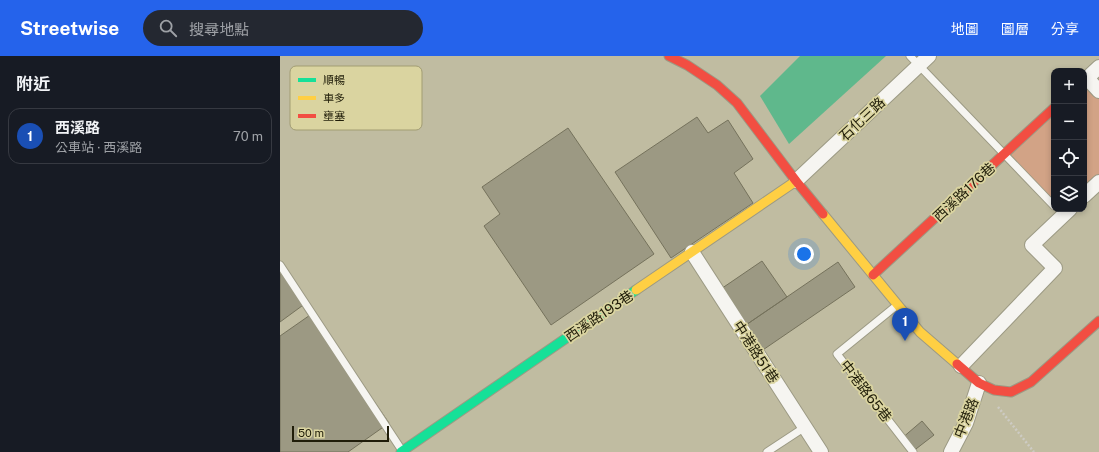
<!DOCTYPE html>
<html lang="zh-TW">
<meta charset="utf-8">
<style>
body{margin:0;font-family:"Public Sans","Noto Sans TC",sans-serif;background:#242831;color:#f1f3f6}
.controls{position:absolute;right:12px;top:12px;display:grid;overflow:hidden;border-radius:8px;box-shadow:0 2px 6px #0003}
.controls button{width:36px;height:36px;display:grid;place-items:center;padding:0;border:0;border-bottom:1px solid #363941;background:#171b24;color:#f1f3f6;font:20px sans-serif}
.scale{position:absolute;left:12px;bottom:10px;width:97px;box-sizing:border-box;padding-left:4px;border:2px solid #201d09;border-top:0;font-size:11px;line-height:14px;white-space:nowrap;color:#201d09;-webkit-text-stroke:3px #dad4a0;paint-order:stroke}
.you{position:absolute;left:524px;top:198px;width:14px;height:14px;margin:-10px;border:3px solid #fff;border-radius:50%;background:#1a73e8;box-shadow:0 0 0 6px #1a73e833}
.badge{display:grid;place-items:center;width:26px;height:26px;border-radius:50%;background:#2563eb;color:#fff;font-size:13px;font-weight:700}
.pin{position:absolute;translate:-50% -33px;filter:drop-shadow(0 1px 2px #0008)}
.pin::after{content:'';position:absolute;top:21px;width:14px;height:12px;background:inherit;clip-path:polygon(0 0,100% 0,50% 100%)}
.list{margin:0;padding:0;list-style:none}
h2{display:flex;justify-content:space-between;align-items:center;height:52px;margin:0;padding:0 16px;font-size:17px}
h2 small{font-size:13px;font-weight:400;color:#9ea1a6}
.list li{display:grid;grid-template-columns:26px 1fr auto;gap:12px;align-items:center;box-sizing:border-box;height:56px;margin:0 8px 8px;padding:0 8px;border:1px solid #363941;border-radius:12px}
.list b{display:block;font-size:15px;white-space:nowrap}
.list p{margin:0;font-size:13px;white-space:nowrap;color:#9ea1a6}
.list em{font-size:13px;font-style:normal;color:#9ea1a6}
.icon{flex:none;width:22px;height:22px;fill:none;stroke:currentColor;stroke-width:2;stroke-linecap:round;stroke-linejoin:round}
.map{position:relative;flex:none;width:819px;height:396px;overflow:hidden}
header{display:flex;align-items:center;gap:24px;box-sizing:border-box;height:56px;padding:0 20px;background:#2563eb;color:#fff}
header strong{font-size:19px}
nav{display:flex;gap:22px;margin-inline-start:auto;font-size:14px}
.search{width:280px;height:36px;background:#242831;display:flex;align-items:center;gap:10px;box-sizing:border-box;padding:0 14px;border-radius:22px;color:#9ea1a6;font-size:15px}
main{display:flex}
aside{flex:1;background:#171b24}
.map>svg:first-child{display:block}
.green{fill:#d2a386}
.water{fill:#5fb88c}
.building{fill:#9c9983;stroke:#75725c}
.lines{fill:none;stroke-linecap:round;stroke-linejoin:round}
.lane-casing{stroke:#9c9a84;stroke-width:9}
.street-casing{stroke:#9c9a84;stroke-width:16}
.fast-casing{stroke:#9c9a84;stroke-width:11}
.slow-casing{stroke:#9c9a84;stroke-width:11}
.jam-casing{stroke:#9c9a84;stroke-width:11}
.path{stroke:#cdcbc3;stroke-width:2.5;stroke-dasharray:2 2;stroke-linecap:butt}
.lane{stroke:#f6f5f1;stroke-width:7}
.street{stroke:#f6f5f1;stroke-width:14}
.fast{stroke:#16e098;stroke-width:9}
.slow{stroke:#ffcf43;stroke-width:9}
.jam{stroke:#f24e42;stroke-width:9}
.labels{text-anchor:middle;stroke-width:3.5;stroke-linejoin:round;paint-order:stroke}
.street-label{font-size:14px;fill:#201d09;stroke:#dad4a0}
.key{fill:#dad4a0;stroke:#a29d73;stroke-width:1}
.key-label{font-size:11px;fill:#201d09}
</style>
<header>
<strong>Streetwise</strong>
<div class="search"><svg class="icon" aria-label="search" viewBox="0 0 24 24"><circle cx="10" cy="10" r="6"/><path d="M15 15l6 6"/></svg>搜尋地點</div>
<nav><a>地圖</a><a>圖層</a><a>分享</a></nav>
</header>
<main>
<aside>
<h2>附近<small></small></h2>
<ul class="list">
<li><span class="badge" style="background:#1a4fb4">1</span><div><b>西溪路</b><p>公車站 · 西溪路</p></div><em>70 m</em></li>
</ul>
</aside>
<div class="map">
<svg width="819" height="396" viewBox="0 0 819 396">
<rect width="100%" height="100%" fill="#c0bca1"/>
<path class="green" d="M807 28 819 41V121L804 135V30Z
M774 58V145L730 99Z"/>
<path class="water" d="M520 0H606L509 88 480 40Z"/>
<path class="building" d="M417 61 428 77 448 64 473 103 454 117 473 147 391 202 335 116Z
M288 72 374 198 271 269 204 170 220 158 202 131Z
M482 205 507 241 460 273 435 237Z
M558 206 575 231 477 298 460 273Z
M0 210 26 247 0 266Z
M33 257 109 367 68 396H0V280Z
M642 365 654 379 632 396 621 383Z"/>
<g class="lines">
<g class="lane-casing">
<path id="lane" d="M630 0 774 150
M0 209 121 393
M616 250 557 298 633 396
M487 396 525 371"/>
</g>
<g class="street-casing">
<path id="street" d="M807 22 819 35
M804 25 819 11
M516 125 649 0
M804 140 819 126
M412 196 541 396
M681 310 775 212 752 189 790 153
M671 396 686 367 699 327"/>
</g>
<g class="fast-casing">
<path id="fast" d="M121 396 356 234"/>
</g>
<g class="slow-casing">
<path id="slow" d="M543 158 640 276 677 308
M356 234 516 125"/>
</g>
<g class="jam-casing">
<path id="jam" d="M389 0 407 9 437 29 457 47 516 125 543 158
M593 219 774 52
M677 308 699 327 714 334 731 336 751 326 819 265"/>
</g>
<path class="path" d="M718 351 754 396"/>
<use href="#lane" class="lane"/>
<use href="#street" class="street"/>
<use href="#fast" class="fast"/>
<use href="#slow" class="slow"/>
<use href="#jam" class="jam"/>
</g>
<g class="labels">
<g class="street-label">
<text transform="translate(582 63) rotate(-43)" y="5">石化三路</text>
<text transform="translate(684 136) rotate(-43)" y="5">西溪路176巷</text>
<text transform="translate(319 260) rotate(-34)" y="5">西溪路193巷</text>
<text transform="translate(476 296) rotate(57)" y="5">中港路51巷</text>
<text transform="translate(586 335) rotate(52)" y="5">中港路65巷</text>
<text transform="translate(686 362) rotate(-68)" y="5">中港路</text>
</g>
</g>
<rect x="10" y="10" width="132" height="64" rx="6" class="key"/>
<rect x="18" y="22" width="18" height="4" fill="#16e098"/>
<rect x="18" y="40" width="18" height="4" fill="#ffcf43"/>
<rect x="18" y="58" width="18" height="4" fill="#f24e42"/>
<g class="key-label">
<text x="43" y="28">順暢</text>
<text x="43" y="46">車多</text>
<text x="43" y="64">壅塞</text>
</g>
</svg>
<div class="controls">
<button>+</button>
<button>−</button>
<button><svg class="icon" aria-label="locate" viewBox="0 0 24 24"><circle cx="12" cy="12" r="6"/><path d="M12 2v4M12 18v4M2 12h4M18 12h4"/></svg></button>
<button><svg class="icon" aria-label="layers" viewBox="0 0 24 24"><path d="M12 4l9 5-9 5-9-5zM3 14l9 5 9-5"/></svg></button>
</div>
<div class="scale">50 m</div>
<div class="you"></div>
<div class="pin badge" style="left:625px;top:285px;background:#1a4fb4">1</div>
</div>
</main>
